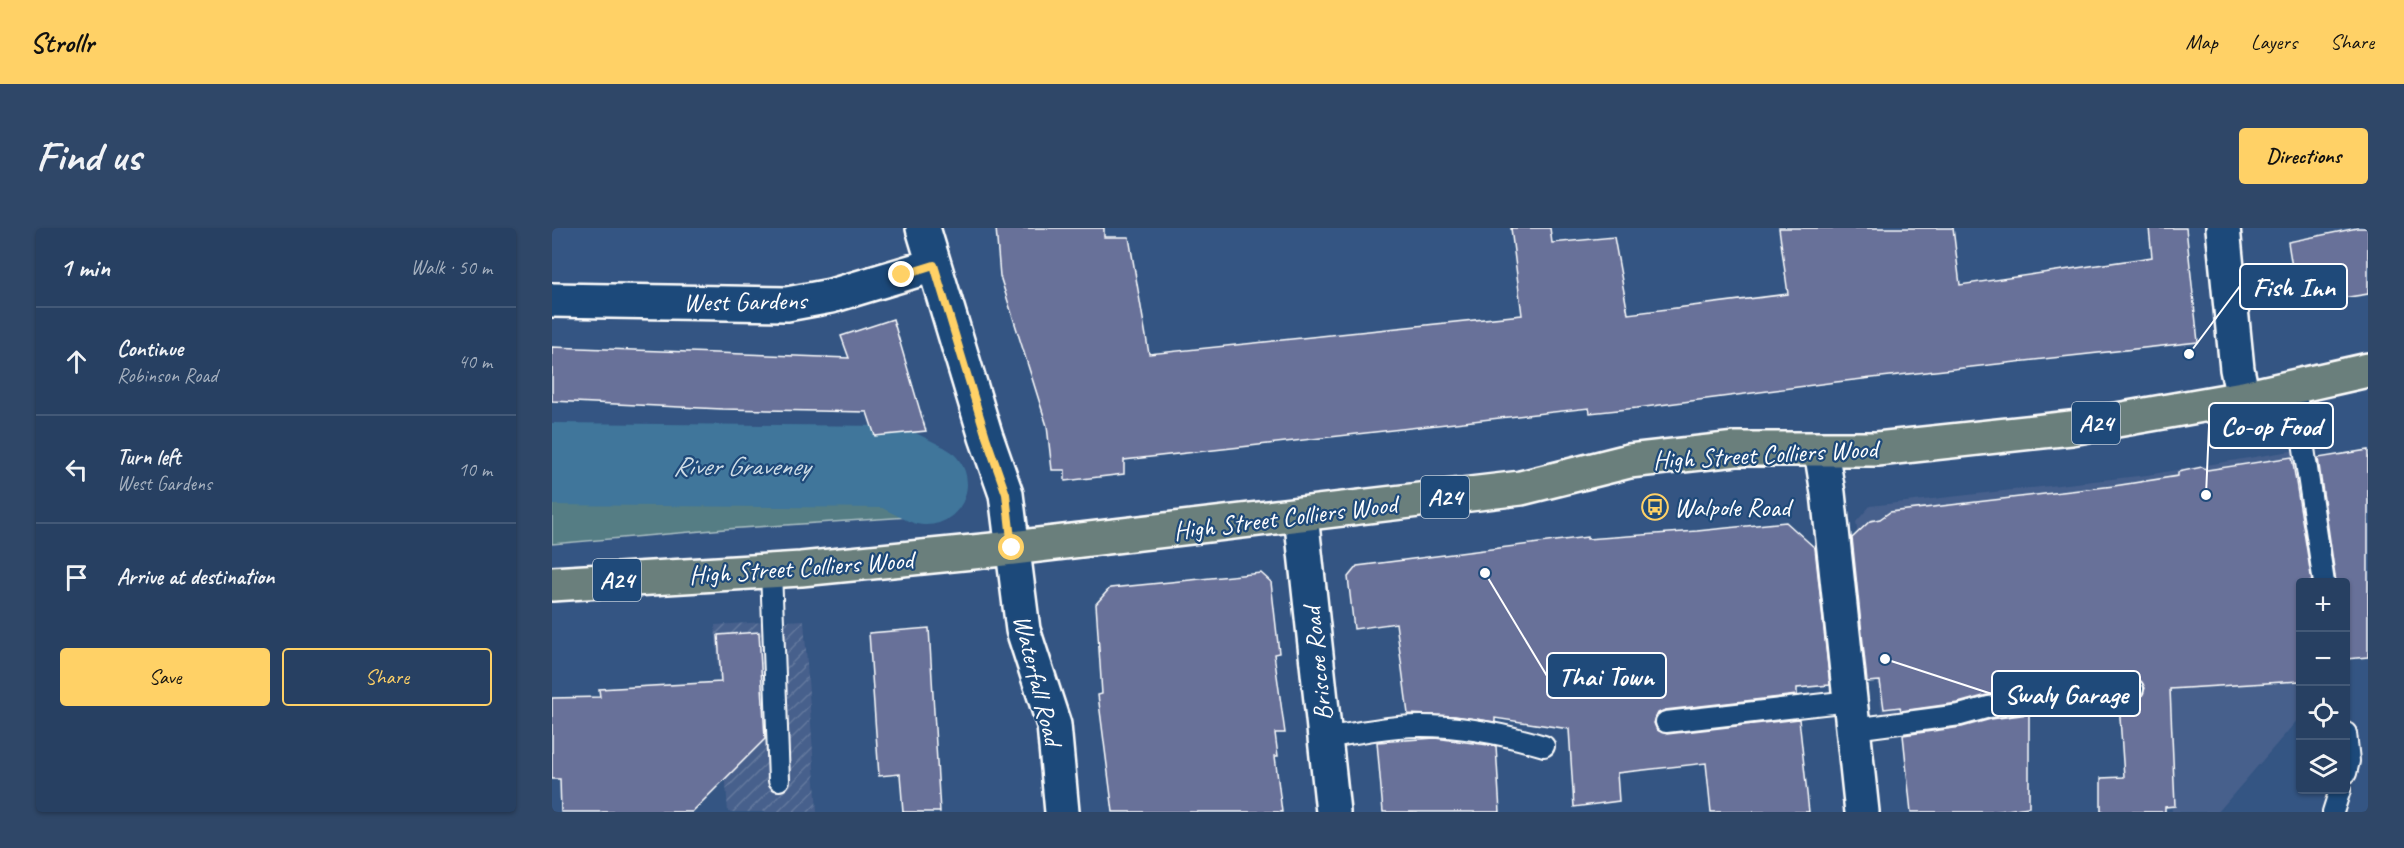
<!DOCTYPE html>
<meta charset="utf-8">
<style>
body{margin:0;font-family:Caveat,sans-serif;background:#2f4768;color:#f1f3f6}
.controls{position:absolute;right:18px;bottom:18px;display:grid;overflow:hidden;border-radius:6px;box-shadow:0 2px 4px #0004}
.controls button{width:54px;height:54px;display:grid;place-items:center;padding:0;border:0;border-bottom:2px solid #435977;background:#274062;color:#f1f3f6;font:30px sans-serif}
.stop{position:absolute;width:18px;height:18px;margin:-14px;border:4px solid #ffd166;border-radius:50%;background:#fff}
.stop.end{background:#ffd166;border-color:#fff;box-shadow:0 2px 6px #0008}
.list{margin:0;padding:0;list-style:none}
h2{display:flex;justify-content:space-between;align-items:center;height:78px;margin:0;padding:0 24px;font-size:26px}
h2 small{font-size:20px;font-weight:400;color:#a4afbe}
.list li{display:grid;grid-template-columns:39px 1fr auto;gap:18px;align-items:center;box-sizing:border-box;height:108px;padding:0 24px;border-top:2px solid #435977}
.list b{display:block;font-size:22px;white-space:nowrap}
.list p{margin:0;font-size:20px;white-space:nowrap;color:#a4afbe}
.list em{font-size:20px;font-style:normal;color:#a4afbe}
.actions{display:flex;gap:12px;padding:18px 24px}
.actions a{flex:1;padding:14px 0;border:2px solid #ffd166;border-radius:6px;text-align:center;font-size:21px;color:#ffd166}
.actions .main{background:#ffd166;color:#111}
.icon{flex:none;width:33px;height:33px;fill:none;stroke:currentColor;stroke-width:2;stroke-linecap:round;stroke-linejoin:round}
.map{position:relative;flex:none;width:1816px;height:584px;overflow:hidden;border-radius:6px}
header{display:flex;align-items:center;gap:36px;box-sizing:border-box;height:84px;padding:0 30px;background:#ffd166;color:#111}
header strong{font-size:28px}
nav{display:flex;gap:33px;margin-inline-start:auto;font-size:21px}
.intro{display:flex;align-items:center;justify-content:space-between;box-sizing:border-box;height:144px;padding:0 36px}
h1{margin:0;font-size:42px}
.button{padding:15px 27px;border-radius:6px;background:#ffd166;color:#111;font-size:21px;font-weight:700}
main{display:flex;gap:36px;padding:0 36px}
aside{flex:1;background:#274062;border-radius:6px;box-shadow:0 2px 4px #0004}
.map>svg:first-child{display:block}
.built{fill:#47608c}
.industrial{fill:url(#industrial-furrows)}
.green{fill:#547d84;stroke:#aabec2;stroke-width:1.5}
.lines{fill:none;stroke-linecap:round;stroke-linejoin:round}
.river{stroke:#3f769b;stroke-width:82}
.building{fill:#677199;stroke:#fff;stroke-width:1.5}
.service-casing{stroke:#fff;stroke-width:24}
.minor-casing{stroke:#fff;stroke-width:38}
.trunk-casing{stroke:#fff;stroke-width:38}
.service{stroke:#1f4a7a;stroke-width:20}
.minor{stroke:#1f4a7a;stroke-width:33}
.trunk{stroke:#6b7f7c;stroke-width:33}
.route{stroke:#ffd166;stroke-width:8}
.labels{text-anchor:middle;stroke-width:4.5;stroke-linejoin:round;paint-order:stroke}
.shield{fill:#1f4a7a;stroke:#bcc9d7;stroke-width:1.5}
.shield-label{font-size:24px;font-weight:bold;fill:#fff}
.street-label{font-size:26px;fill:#fff;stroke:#1f4a7a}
.poi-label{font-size:26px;fill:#fff;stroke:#1f4a7a;text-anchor:start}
.water-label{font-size:27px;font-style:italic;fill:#cfdde6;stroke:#1f4a7a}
.leader{fill:none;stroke:#fff;stroke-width:2}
.callout-dot{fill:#fff;stroke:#1f4a7a;stroke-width:2}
.callout{fill:#1f4a7a;stroke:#fff;stroke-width:2}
.callout-label{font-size:27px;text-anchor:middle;font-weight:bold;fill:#fff}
</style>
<header>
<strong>Strollr</strong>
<nav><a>Map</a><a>Layers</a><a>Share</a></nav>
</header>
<div class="intro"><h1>Find us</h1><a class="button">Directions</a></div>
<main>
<aside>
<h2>1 min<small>Walk · 50 m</small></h2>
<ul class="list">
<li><svg class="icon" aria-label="ahead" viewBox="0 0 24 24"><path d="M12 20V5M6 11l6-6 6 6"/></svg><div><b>Continue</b><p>Robinson Road</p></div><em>40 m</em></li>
<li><svg class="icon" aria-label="left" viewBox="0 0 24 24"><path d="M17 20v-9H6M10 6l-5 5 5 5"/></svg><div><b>Turn left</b><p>West Gardens</p></div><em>10 m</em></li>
<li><svg class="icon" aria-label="arrive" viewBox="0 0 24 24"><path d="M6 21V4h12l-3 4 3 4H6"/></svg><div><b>Arrive at destination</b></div></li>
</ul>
<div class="actions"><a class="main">Save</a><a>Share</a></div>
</aside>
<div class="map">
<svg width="1816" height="584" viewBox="0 0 1816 584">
<defs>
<pattern id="industrial-furrows" width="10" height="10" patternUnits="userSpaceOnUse" patternTransform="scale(1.5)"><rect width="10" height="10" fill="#47608c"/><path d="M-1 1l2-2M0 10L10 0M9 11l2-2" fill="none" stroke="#63789d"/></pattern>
</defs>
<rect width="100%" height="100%" fill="#345583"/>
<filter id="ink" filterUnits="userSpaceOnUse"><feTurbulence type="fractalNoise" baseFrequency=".0167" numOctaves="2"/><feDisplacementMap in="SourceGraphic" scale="12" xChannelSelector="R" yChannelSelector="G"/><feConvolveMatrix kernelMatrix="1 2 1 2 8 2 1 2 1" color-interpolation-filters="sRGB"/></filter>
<g filter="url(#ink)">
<path class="built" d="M1745 222 1762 354 1748 355V489L1666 584H1620L1616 474 1332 502 1304 294 1318 278 1595 247Z"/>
<path class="industrial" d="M252 392 265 584H176L163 397Z"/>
<path class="green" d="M0 217 358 230 355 247 351 254 390 276 372 288 173 301 0 316Z"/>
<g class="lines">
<path class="river" d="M0 236 340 239 374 256"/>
</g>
<path class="building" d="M444 0H552V9H577L597 126 970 87 959 0H998L1000 15 1062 9 1076 86 1236 66 1227 0H1401L1408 57 1600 29 1597 0H1634L1646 114 1284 154 1085 180 1038 185 1037 180 572 232V246L513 253V242H500L495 198 448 48Z
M1805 0H1816V66L1746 77 1736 14Z
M341 91 374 203 323 208 315 184 170 181 0 173V119L297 130 289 108Z
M1816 222V429L1794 431V354H1784L1766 230Z
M1740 229 1760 354H1749V453L1618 461 1623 578 1613 579V584H1549V550L1572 549 1567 475 1589 470 1593 460 1586 450 1565 451V447L1477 457V462L1435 467 1406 475 1349 483 1348 479 1332 481 1328 453 1315 454 1300 310 1318 293 1328 291 1338 284 1562 258 1626 248V244L1650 239 1655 242Z
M1234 294 1263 320 1278 457 1245 460V467L1113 482 1106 485 1102 495 1105 502 1115 506 1247 491 1257 584H1159L1154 535 1065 545 1067 573 1022 579 1017 501 943 490V494L903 488 856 486 844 395 802 401 796 349 805 338 1035 309V311L1145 303Z
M709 345 719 354 727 425 722 426 733 505H723L726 528H723L730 584H561L546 467 550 466 544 376 558 360Z
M377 400 388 584H351L348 546 327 548 317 405Z
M207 404 213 511 140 584H9L8 551H0V470L48 469 47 461 169 454 166 407Z
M1477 486V579L1440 584H1359L1351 507 1410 499 1439 491Z
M883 510 944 518 948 584H831L825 514Z"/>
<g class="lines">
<g class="service-casing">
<path id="service" d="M1743 160 1772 355
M219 343 227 552
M1114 494 1298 473
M1302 501 1408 487 1437 479 1581 461
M1794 505 1797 533 1794 545
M773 510C798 506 822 501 846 499 896 495 945 504 992 518
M1781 584 1788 562"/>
</g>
<g class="minor-casing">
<path id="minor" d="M371 0 434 209 454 266 471 402 502 497 510 584
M1671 0 1685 141 1691 170
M0 72 235 76 279 68 382 37
M1269 222 1276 265 1310 584
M749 287 781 584"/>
</g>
<g class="trunk-casing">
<path id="trunk" d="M0 356 249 341 461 320 969 260 1077 233 1184 221H1325L1519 200 1691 170 1816 142"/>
</g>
<use href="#service" class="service"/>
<use href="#minor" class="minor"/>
<use href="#trunk" class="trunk"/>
</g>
</g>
<g class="lines" filter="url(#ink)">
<path class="route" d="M350 47 382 37 434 209 454 266 460 320"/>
</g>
<defs>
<g id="bus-ring" transform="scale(1.35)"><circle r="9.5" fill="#1f4a7a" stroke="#ffd166" stroke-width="1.5"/><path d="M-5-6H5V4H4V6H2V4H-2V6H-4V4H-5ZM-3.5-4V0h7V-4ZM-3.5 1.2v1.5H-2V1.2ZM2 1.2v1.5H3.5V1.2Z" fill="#ffd166"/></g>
</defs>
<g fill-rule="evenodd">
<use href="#bus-ring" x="1103" y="279"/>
</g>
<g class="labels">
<g class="shield">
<rect x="1520" y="174" width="48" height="42" rx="4.5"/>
<rect x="869" y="248" width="48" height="42" rx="4.5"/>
<rect x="41" y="331" width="48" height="42" rx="4.5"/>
</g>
<g class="shield-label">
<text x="1544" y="203">A24</text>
<text x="893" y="277">A24</text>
<text x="65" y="360">A24</text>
</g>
<g class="street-label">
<text transform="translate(193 73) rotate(-1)" y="9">West Gardens</text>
<text transform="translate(1213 226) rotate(-3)" y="9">High Street Colliers Wood</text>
<text transform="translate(733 289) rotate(-7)" y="9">High Street Colliers Wood</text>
<text transform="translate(249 339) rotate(-4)" y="9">High Street Colliers Wood</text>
<text transform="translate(765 436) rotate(-96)" y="9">Briscoe Road</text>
<text transform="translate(486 452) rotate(76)" y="9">Waterfall Road</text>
</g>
<g class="poi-label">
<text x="1122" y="288">Walpole Road</text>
</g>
<g class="water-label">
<text x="189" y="247">River Graveney</text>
</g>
</g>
<path class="leader" d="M1637 126L1688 58M1654 267L1657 198M933 345L995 448M1333 431L1440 466"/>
<g class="callout-dot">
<circle cx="1637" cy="126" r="6"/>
<circle cx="1654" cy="267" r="6"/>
<circle cx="933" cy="345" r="6"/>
<circle cx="1333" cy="431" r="6"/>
</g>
<g class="callout">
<rect x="1688" y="36" width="107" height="45" rx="6"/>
<rect x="1657" y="175" width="124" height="45" rx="6"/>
<rect x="995" y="425" width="119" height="45" rx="6"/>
<rect x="1440" y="443" width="148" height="45" rx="6"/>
</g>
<g class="callout-label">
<text x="1742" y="68">Fish Inn</text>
<text x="1719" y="207">Co-op Food</text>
<text x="1054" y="457">Thai Town</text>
<text x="1514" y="475">Swaly Garage</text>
</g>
</svg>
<div class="controls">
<button>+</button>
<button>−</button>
<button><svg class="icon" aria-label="locate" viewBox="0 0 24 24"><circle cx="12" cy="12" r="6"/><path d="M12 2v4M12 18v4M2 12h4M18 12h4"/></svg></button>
<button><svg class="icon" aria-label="layers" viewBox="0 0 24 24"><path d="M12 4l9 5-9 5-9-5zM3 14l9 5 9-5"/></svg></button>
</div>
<div class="stop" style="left:460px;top:320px"></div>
<div class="stop end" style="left:350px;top:47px"></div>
</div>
</main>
